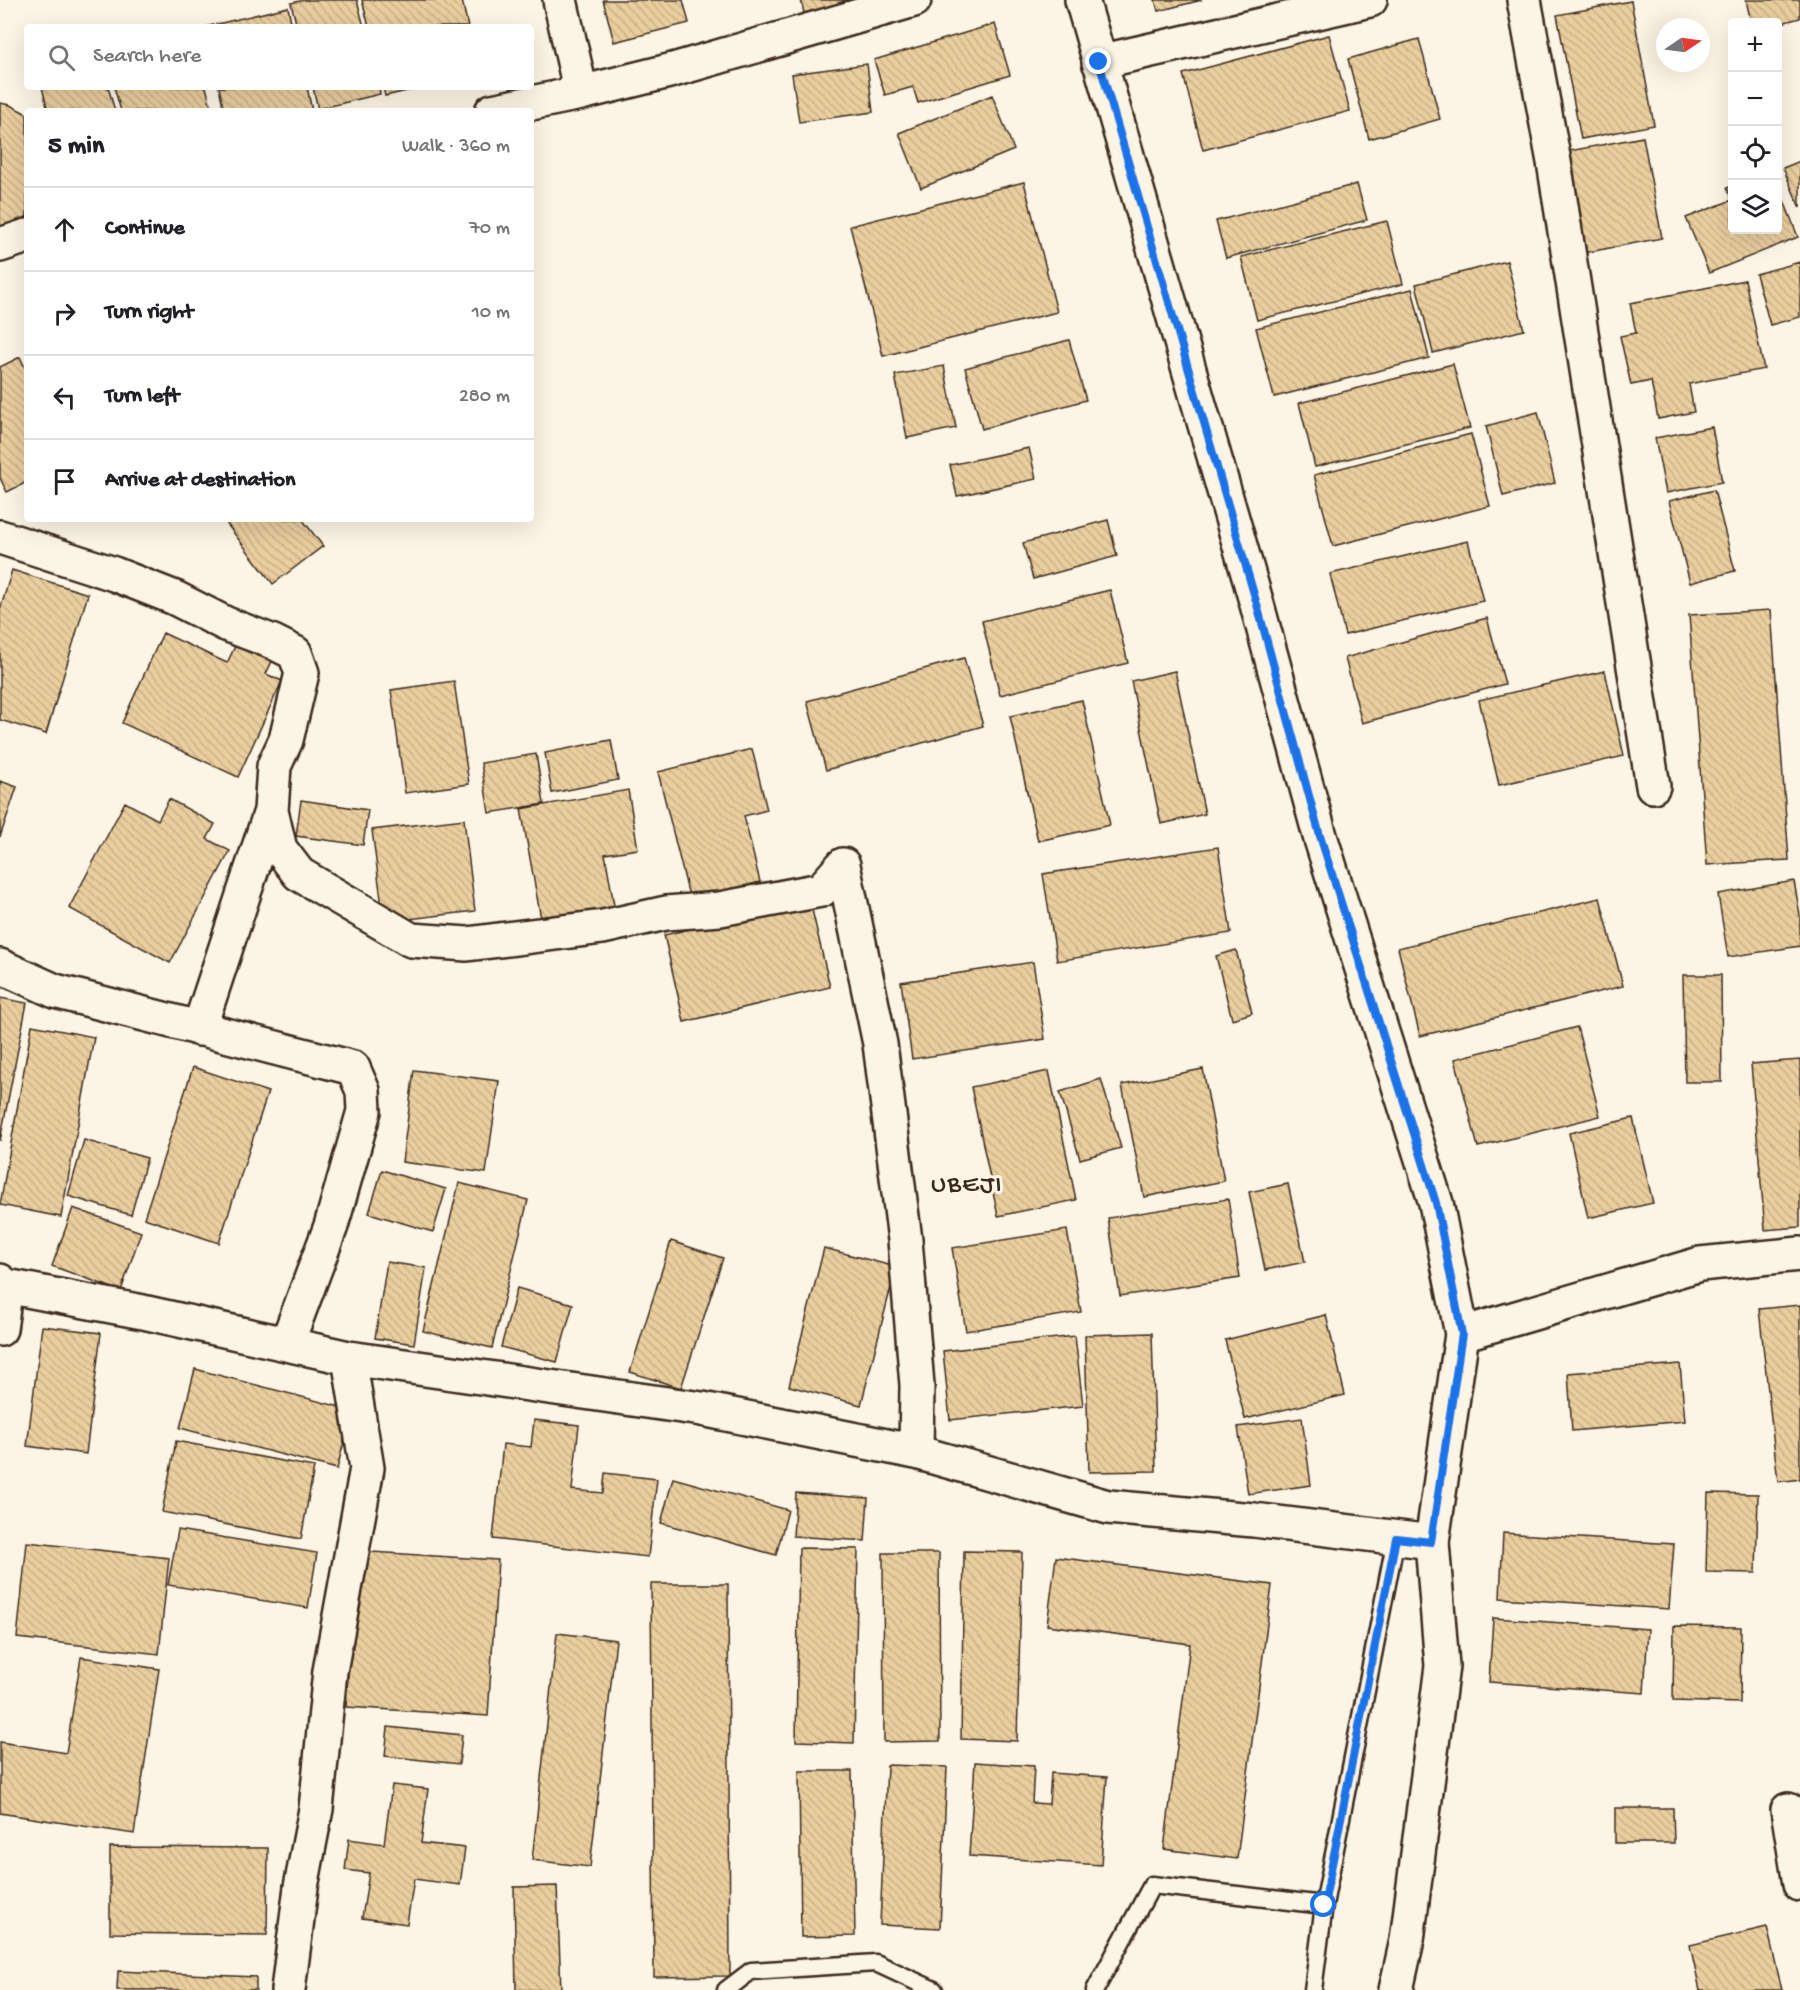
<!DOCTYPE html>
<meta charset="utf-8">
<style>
body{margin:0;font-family:"Gochi Hand",sans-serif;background:#f2f2f2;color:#202124}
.controls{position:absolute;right:18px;top:18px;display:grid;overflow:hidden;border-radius:6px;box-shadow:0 6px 24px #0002}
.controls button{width:54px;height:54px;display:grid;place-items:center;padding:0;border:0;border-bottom:2px solid #e0e0e0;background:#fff;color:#202124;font:30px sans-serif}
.compass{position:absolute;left:1656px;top:18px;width:54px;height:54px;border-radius:50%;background:#fff;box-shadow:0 6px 24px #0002;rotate:77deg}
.stop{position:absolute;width:18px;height:18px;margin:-14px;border:4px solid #1a73e8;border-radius:50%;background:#fff}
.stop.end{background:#1a73e8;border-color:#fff;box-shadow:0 2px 6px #0008}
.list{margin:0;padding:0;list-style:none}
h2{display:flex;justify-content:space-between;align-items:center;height:78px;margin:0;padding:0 24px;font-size:26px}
h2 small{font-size:20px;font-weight:400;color:#757577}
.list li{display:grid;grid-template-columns:39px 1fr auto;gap:18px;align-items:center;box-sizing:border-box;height:84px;padding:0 24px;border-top:2px solid #e0e0e0}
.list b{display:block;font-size:22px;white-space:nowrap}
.list em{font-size:20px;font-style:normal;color:#757577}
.icon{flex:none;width:33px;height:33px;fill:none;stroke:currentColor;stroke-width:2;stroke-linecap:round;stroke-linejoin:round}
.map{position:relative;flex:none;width:1800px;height:1990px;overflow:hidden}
.search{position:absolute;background:#fff;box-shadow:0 6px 24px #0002;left:24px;top:24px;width:510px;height:66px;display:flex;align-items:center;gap:15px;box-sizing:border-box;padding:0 21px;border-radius:6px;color:#757577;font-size:22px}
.panel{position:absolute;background:#fff;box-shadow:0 6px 24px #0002;left:24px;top:108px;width:510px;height:414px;border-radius:6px}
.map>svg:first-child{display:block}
.building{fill:url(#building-back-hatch);stroke:#3b2a1e;stroke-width:1.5}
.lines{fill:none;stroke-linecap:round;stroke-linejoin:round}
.service-casing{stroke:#3b2a1e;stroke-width:21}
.minor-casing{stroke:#3b2a1e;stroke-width:38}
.tertiary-casing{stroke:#3b2a1e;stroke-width:38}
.service{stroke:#fcf5e5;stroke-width:16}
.minor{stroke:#fcf5e5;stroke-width:33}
.tertiary{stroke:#fcf5e5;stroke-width:33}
.route{stroke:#1a73e8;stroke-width:8}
.labels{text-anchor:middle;stroke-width:6;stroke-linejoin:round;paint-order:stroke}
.quarter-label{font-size:26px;letter-spacing:1.5px;fill:#3b2a1e;stroke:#fcf5e5}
</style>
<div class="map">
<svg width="1800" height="1990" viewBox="0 0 1800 1990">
<defs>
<pattern id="building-back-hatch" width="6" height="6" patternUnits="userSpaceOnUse" patternTransform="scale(1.5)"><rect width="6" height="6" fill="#e9ce9e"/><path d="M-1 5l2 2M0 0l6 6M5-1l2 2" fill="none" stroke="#c9b188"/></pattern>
</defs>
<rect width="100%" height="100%" fill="#fcf5e5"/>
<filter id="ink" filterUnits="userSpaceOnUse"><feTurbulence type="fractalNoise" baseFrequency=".0167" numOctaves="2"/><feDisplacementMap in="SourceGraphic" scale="12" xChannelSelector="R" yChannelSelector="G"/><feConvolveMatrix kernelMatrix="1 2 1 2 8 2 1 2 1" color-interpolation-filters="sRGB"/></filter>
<g filter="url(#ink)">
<path class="building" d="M304 0H357L364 27H297L291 3Z
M362 0H462L468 27H369Z
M603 0H683L689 23 614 42Z
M801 0H857L804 13Z
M1155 0H1202L1158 11Z
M1746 0H1800V18L1778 24 1751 22Z
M1631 1 1654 125 1581 139 1557 15Z
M288 7 292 27H205Z
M995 24 1010 75 918 103 913 87 885 95 874 60Z
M1329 35 1350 111 1203 150 1183 74Z
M1419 39 1440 119 1369 139 1348 59Z
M867 64 873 112 799 122 792 74Z
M42 87H108L115 111H48Z
M114 87H206L212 111H121Z
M219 87H307L312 111H224Z
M313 87H379L380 94 318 109Z
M383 87H424L385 96Z
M992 95 1014 150 921 188 899 133Z
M0 103 10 105 27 114V216L19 222 0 228Z
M1643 137 1662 238 1578 254 1559 153Z
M1800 161V208L1783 168Z
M1024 182 1057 312 883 356 850 226Z
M1357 184 1367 220 1226 258 1216 221Z
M1778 185 1798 237 1709 273 1686 218 1732 200 1727 188 1732 186V230H1778Z
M1387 221 1403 284 1257 320 1241 257Z
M1507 261 1524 330 1433 353 1416 284Z
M1800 262V317L1770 325 1756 274Z
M1745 280 1764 369 1689 384 1694 412 1658 419 1651 381 1631 385 1620 336 1636 333 1630 303Z
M1412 289 1429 358 1274 397 1256 328Z
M1069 340 1086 400 982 429 965 368Z
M20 357 27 372V482L7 492 0 478V367Z
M1453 364 1470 428 1315 467 1299 403Z
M944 366 956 428 907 438 895 375Z
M1538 412 1555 483 1503 496 1486 426Z
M1712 427 1722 482 1666 493 1655 438Z
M1471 434 1490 506 1333 546 1314 475Z
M1029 448 1036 479 957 496 950 465Z
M1714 490 1735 571 1690 583 1669 501Z
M223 519H302L323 546 273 584Z
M1108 520 1117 556 1033 579 1023 543Z
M1468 541 1483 601 1345 635 1330 574Z
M12 570 88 594 46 734 0 720V610Z
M1110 590 1128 663 1000 695 982 621Z
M1771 610 1789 860 1707 865 1689 615Z
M1487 618 1505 684 1362 723 1345 658Z
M163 633 227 663 238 640 274 657 266 674 282 681 238 777 122 723Z
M964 658 983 726 826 770 807 701Z
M1175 671 1205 814 1161 824 1131 681Z
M1605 671 1624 756 1499 785 1479 700Z
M454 681 469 784 405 793 391 690Z
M1082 700 1110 825 1038 841 1010 716Z
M611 740 618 780 552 793 545 753Z
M752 749 767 810 744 816 760 882 690 900 658 772Z
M536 754 544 804 489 813 481 763Z
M0 781 17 787 0 837Z
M628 790 638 849 605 854 616 917 543 930 521 809Z
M169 799 215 824 207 839 230 851 170 963 69 908 125 802 158 820Z
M301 800 368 810 363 845 296 836Z
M464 819 475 911 384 922 372 830Z
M1218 847 1231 933 1057 961 1043 874Z
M1794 881 1800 915V946L1728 957 1718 894Z
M1600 898 1623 986 1420 1036 1398 948Z
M810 901 830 987 684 1022 664 935Z
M1236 950 1252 1013 1232 1019 1216 956Z
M1033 962 1045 1039 912 1059 901 982Z
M1683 975H1721L1722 1082H1685Z
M0 998 27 1003 0 1141Z
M32 1025 94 1037 61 1217 0 1205Z
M1577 1027 1600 1116 1478 1147 1455 1059Z
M1800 1060V1227L1765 1230 1751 1064Z
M193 1067 268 1092 219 1243 144 1218Z
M1203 1069 1224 1181 1144 1197 1122 1085Z
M414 1070 499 1081 486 1173 402 1162Z
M1049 1071 1076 1200 998 1216 971 1087Z
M1101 1079 1121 1148 1080 1159 1060 1092Z
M1633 1118 1653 1203 1588 1218 1569 1133Z
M84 1140 147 1158 131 1215 68 1196Z
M382 1170 446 1189 433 1232 369 1213Z
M459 1183 528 1200 492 1348 423 1331Z
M1288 1184 1305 1262 1265 1270 1249 1192Z
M1228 1199 1240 1278 1120 1296 1108 1218Z
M73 1208 141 1232 121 1291 52 1266Z
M1067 1230 1081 1312 966 1331 952 1248Z
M671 1241 723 1258 681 1388 630 1372Z
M824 1248 896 1267 861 1405 789 1386Z
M387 1262 426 1268 414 1344 375 1338Z
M517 1288 573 1304 557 1362 501 1347Z
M1800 1305V1479L1778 1482 1759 1309Z
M1326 1315 1345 1395 1245 1419 1225 1340Z
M42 1326 101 1333 86 1454 27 1446Z
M1152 1333 1156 1471 1089 1472 1085 1335Z
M1075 1336 1083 1406 950 1420 943 1351Z
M1680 1364 1685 1421 1572 1431 1568 1373Z
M195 1369 352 1410 337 1469 180 1428Z
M1302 1418 1311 1485 1248 1494 1238 1427Z
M534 1420 579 1425 572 1490 603 1493 605 1473 657 1479 648 1557 493 1539 503 1444 531 1447Z
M176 1441 314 1467 301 1539 162 1512Z
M673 1478 788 1510 776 1555 661 1523Z
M796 1493 868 1498 865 1541 793 1536Z
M1708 1493 1758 1494 1756 1573 1706 1572Z
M178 1530 317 1553 308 1608 168 1585Z
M1503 1533 1674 1544 1669 1609 1500 1598Z
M27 1542 169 1558 159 1654 17 1638Z
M799 1548 858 1549 854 1743 796 1741Z
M356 1551 498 1560 488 1716 346 1707Z
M964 1551 1022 1552 1017 1741 961 1739Z
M883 1553H939L940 1741 884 1742Z
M1056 1557 1272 1585 1237 1859 1164 1849 1190 1644 1047 1625Z
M651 1584H728L730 1976 654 1977Z
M1493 1618 1648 1629 1644 1693 1489 1682Z
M1674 1626 1741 1627 1740 1703 1673 1701Z
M557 1633 616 1640 590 1867 532 1860Z
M81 1657 159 1669 134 1834 0 1813V1742L66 1753Z
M388 1727 462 1735 459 1764 385 1756Z
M975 1762 1034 1766 1032 1803 1049 1804 1051 1773 1107 1777 1101 1865 969 1856Z
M887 1765 947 1767 940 1928 880 1925Z
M799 1771H852L855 1936 801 1937Z
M392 1785 428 1789 421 1843 465 1848 460 1885 414 1879 407 1924 362 1918 369 1873 345 1870 349 1839 384 1844Z
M1615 1808H1673L1674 1843H1615Z
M110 1847 268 1848 267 1935 110 1933Z
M557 1886 561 1990H516L514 1887Z
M1767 1927 1782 1990H1700L1690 1945Z
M118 1971 256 1977V1990H117Z"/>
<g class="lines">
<g class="service-casing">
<path id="service" d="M726 1990 751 1971 876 1963 934 1990
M1095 1990 1152 1885 1324 1905
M1313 1990 1324 1905 1396 1538"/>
</g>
<g class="minor-casing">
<path id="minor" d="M560 0 581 93
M1524 0 1554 162 1653 786
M1099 62 1370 0
M492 111 581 93 673 70 914 0
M0 245 27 236
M0 537 114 574 175 598 226 624 273 642 295 653 302 673 286 740 274 766 271 811 280 849 299 874 411 940 467 944 603 927 666 913 720 909 821 890 843 865
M843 865 880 1044 905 1240 917 1385 916 1452
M0 966 55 991 353 1068 363 1091 364 1111 331 1226 287 1343
M199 1029 271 811
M0 1281 6 1286 143 1312 349 1358 702 1409 916 1452 1108 1507 1254 1520 1432 1542
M0 1329 6 1286
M1462 1334 1700 1264 1800 1254
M1788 1810 1800 1884
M288 1990 301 1887 316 1809 330 1671 367 1468 349 1358"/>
</g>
<g class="tertiary-casing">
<path id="tertiary" d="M1082 0 1256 601 1320 836 1436 1203 1462 1334 1432 1542 1442 1666 1407 1940 1396 1990"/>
</g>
<use href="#service" class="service"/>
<use href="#minor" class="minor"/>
<use href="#tertiary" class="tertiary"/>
</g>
</g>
<g class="lines" filter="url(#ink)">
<path class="route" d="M1099 62 1256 601 1320 836 1436 1203 1462 1334 1431 1542 1396 1538 1324 1905"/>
</g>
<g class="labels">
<g class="quarter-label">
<text x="967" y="1191">UBEJI</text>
</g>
</g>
</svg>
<div class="controls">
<button>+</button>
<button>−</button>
<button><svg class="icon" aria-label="locate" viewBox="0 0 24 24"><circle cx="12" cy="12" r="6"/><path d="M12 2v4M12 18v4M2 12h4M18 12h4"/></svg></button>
<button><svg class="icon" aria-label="layers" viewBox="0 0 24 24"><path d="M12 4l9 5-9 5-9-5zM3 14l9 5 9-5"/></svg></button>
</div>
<svg class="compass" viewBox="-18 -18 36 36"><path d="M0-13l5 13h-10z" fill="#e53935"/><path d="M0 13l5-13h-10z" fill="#757577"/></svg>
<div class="stop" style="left:1324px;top:1905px"></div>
<div class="stop end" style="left:1099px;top:62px"></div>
<div class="search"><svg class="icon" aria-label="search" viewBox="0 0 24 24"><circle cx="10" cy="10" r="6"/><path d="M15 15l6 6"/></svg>Search here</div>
<section class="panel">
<h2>5 min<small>Walk · 360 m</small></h2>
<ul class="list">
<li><svg class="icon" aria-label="ahead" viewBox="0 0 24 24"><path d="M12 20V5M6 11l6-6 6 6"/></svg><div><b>Continue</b></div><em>70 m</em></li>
<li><svg class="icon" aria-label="right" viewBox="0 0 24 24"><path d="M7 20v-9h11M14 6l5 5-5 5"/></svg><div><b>Turn right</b></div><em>10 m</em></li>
<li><svg class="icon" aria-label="left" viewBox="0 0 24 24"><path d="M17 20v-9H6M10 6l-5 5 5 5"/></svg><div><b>Turn left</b></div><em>280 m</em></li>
<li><svg class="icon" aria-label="arrive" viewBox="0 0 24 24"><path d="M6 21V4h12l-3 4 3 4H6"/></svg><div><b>Arrive at destination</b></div></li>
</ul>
</section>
</div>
